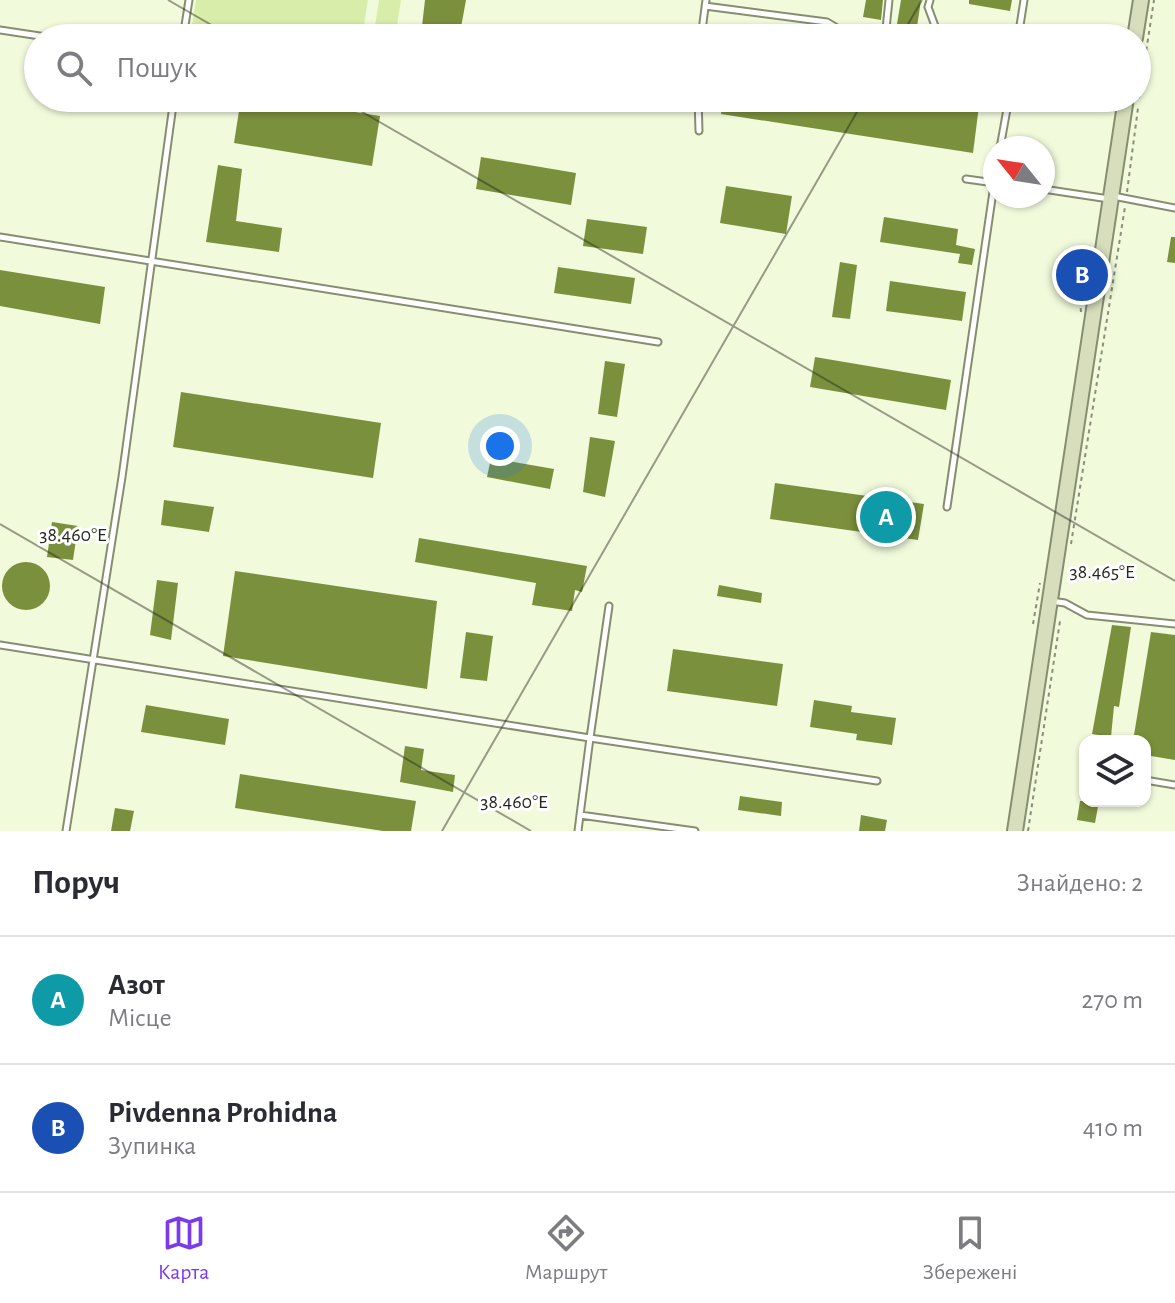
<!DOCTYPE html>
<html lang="uk">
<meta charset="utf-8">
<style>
body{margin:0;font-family:"Alegreya Sans",sans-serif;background:#f2f2f3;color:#2b2b33}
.controls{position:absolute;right:24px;bottom:24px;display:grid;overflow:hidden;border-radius:16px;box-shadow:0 2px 6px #0004}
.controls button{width:72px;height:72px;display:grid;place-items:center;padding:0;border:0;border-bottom:2px solid #e1e1e2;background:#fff;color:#2b2b33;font:40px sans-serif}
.compass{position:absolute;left:983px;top:136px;width:72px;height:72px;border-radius:50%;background:#fff;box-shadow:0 2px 6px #0004;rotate:300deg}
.you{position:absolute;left:500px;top:446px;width:28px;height:28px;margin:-20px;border:6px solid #fff;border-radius:50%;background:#1a73e8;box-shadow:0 0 0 12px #1a73e833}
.badge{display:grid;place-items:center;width:52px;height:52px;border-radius:50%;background:#7c3aed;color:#fff;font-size:26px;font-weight:700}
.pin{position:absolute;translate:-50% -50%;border:4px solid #fff;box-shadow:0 2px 8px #0006}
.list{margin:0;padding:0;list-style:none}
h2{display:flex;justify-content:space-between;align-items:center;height:104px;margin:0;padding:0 32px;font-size:34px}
h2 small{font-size:26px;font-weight:400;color:#7c7c81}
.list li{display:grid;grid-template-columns:52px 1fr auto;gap:24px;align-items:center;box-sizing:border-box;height:128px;padding:0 32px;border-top:2px solid #e1e1e2}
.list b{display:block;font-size:30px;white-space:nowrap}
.list p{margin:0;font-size:26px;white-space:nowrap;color:#7c7c81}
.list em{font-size:26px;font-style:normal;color:#7c7c81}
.icon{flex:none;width:44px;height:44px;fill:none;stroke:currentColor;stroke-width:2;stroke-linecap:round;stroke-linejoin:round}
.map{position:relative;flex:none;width:1175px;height:831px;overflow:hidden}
.search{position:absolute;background:#fff;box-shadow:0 2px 6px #0004;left:24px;right:24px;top:24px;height:88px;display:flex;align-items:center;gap:20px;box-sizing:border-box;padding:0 28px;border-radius:44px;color:#7c7c81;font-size:30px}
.sheet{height:360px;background:#fff}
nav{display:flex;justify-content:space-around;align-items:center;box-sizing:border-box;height:112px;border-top:2px solid #e1e1e2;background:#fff;font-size:22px;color:#7c7c81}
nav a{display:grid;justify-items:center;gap:4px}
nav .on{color:#7c3aed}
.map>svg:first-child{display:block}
.green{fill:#d9edaa}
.building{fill:#7b903d}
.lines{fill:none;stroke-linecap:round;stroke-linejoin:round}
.lane-casing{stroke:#858e71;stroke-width:9}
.secondary-casing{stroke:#858e71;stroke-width:18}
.path{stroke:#898f7a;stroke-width:2;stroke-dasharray:4 4;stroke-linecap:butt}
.lane{stroke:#fff;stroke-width:5}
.secondary{stroke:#d7debd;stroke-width:14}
.ticks{fill:none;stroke:#24271b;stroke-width:2;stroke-opacity:0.45}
.ticks-label{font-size:20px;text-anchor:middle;fill:#24271b;stroke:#fff;stroke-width:6;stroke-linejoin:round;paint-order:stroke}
</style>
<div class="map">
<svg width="1175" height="831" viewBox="0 0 1175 831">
<rect width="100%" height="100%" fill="#f1fbdc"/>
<path class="green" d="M196 0H368L362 38H190Z
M379 0H401L395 38H373Z"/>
<path class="building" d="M425 0H466L460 33 422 26Z
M866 0H883L881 20 863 17Z
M901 0H921L917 27 897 24Z
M969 0H1012L1010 11 969 4Z
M628 24 664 30 663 38H626Z
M241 98H270L380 116 372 166 234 143Z
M723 98H980L973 153 721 114Z
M481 157 576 173 571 205 476 189Z
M218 165 242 169 236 221 282 228 279 252 206 242Z
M726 186 792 196 786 234 720 223Z
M884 217 958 229 956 245 975 249 972 265 958 263 960 254 880 242Z
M587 219 647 227 643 254 583 246Z
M1171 237H1175V263L1167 262Z
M840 262 857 265 850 319 832 317Z
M558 267 635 278 631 304 554 293Z
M0 270 105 287 100 324 0 306Z
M890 281 966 292 962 321 886 311Z
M815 357 951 380 946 410 810 387Z
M605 361 625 364 617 417 598 414Z
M181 392 381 423 373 478 173 447Z
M590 437 615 441 605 497 583 492Z
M491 458 554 469 550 489 487 477Z
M775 483 924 504 918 540 770 519Z
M164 500 214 507 209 532 161 525Z
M52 522 78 526 73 560 47 557Z
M419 538 587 566 582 592 575 590 572 611 532 605 536 583 415 562Z
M2 586a24 24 0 1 1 48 0a24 24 0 1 1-48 0Z
M235 571 437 601 427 689 223 656Z
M157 580 178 583 171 640 150 635Z
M719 585 762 593 761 603 717 596Z
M1112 625 1131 627 1119 707 1114 706 1111 737 1092 734Z
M466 632 493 636 487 681 460 678Z
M1151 632 1175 635V760L1145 755V741H1133Z
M673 649 783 664 777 706 667 691Z
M814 700 852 706 851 712 896 718 892 745 856 740 857 734 810 727Z
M146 705 229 719 225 745 141 732Z
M405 746 424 749 421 770 455 775 453 792 400 782Z
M240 774 416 801 411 831H383L235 808Z
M740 796 782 802 781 816 738 810Z
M1080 801H1099L1095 823 1077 820Z
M115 808 134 811 130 831H111Z
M861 815 887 820 885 831H859Z"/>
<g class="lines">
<g class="lane-casing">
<path id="lane" d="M889 0 886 29 929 34 935 26 928 7 930 0
M705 6 827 22 842 31 886 29
M0 30 53 38
M183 38 189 0
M701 38 706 0
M1018 38 1024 0
M698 98 699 131
M1000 148 1009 98
M966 179 995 183
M1043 189 1109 199
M1113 196 1175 208
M0 237 658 342
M947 507 995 178
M1051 601 1065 603 1087 615 1175 624
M0 645 590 738 609 606
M1145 780 1175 785
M580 815 590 738 877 781
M66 831 122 477 174 98
M578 831 580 815 695 831"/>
</g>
<g class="secondary-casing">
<path id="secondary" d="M1135 38 1141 0
M1015 831 1126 98"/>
</g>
<path class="path" d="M1139 98 1154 0
M1127 192 1138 108
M1081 312C1079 292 1077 260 1091 245
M1071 544 1125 207
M1033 624 1040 583
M1028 831 1060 621"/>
<use href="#lane" class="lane"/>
<use href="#secondary" class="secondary"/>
</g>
<path class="ticks" d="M168 0 234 38M900 38 922 0M338 98 1175 581M0 524 531 831M442 831 865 98"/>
<g class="ticks-label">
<text x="73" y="541">38.460°E</text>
<text x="1102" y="578">38.465°E</text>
<text x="514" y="808">38.460°E</text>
</g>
</svg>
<div class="controls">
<button><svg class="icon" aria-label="layers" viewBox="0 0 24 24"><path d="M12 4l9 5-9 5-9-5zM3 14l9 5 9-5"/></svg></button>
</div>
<svg class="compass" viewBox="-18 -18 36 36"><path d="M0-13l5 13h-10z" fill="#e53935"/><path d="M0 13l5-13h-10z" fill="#7c7c81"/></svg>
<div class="you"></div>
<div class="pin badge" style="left:886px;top:517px;background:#0f9aa8">A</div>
<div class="pin badge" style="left:1082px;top:275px;background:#1a4fb4">B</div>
<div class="search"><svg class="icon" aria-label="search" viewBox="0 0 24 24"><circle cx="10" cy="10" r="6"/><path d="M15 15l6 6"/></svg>Пошук</div>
</div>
<section class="sheet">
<h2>Поруч<small>Знайдено: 2</small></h2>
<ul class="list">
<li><span class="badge" style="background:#0f9aa8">A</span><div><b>Азот</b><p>Місце</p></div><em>270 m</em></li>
<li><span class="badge" style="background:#1a4fb4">B</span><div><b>Pivdenna Prohidna</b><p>Зупинка</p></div><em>410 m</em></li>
</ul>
</section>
<nav>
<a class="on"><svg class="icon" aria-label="map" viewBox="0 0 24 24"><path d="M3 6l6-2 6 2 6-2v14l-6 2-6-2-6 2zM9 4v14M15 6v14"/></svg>Карта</a>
<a><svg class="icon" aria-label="directions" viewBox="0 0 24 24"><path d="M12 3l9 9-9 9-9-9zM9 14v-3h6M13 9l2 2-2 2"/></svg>Маршрут</a>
<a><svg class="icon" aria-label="saved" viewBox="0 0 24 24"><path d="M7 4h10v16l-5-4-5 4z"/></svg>Збережені</a>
</nav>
